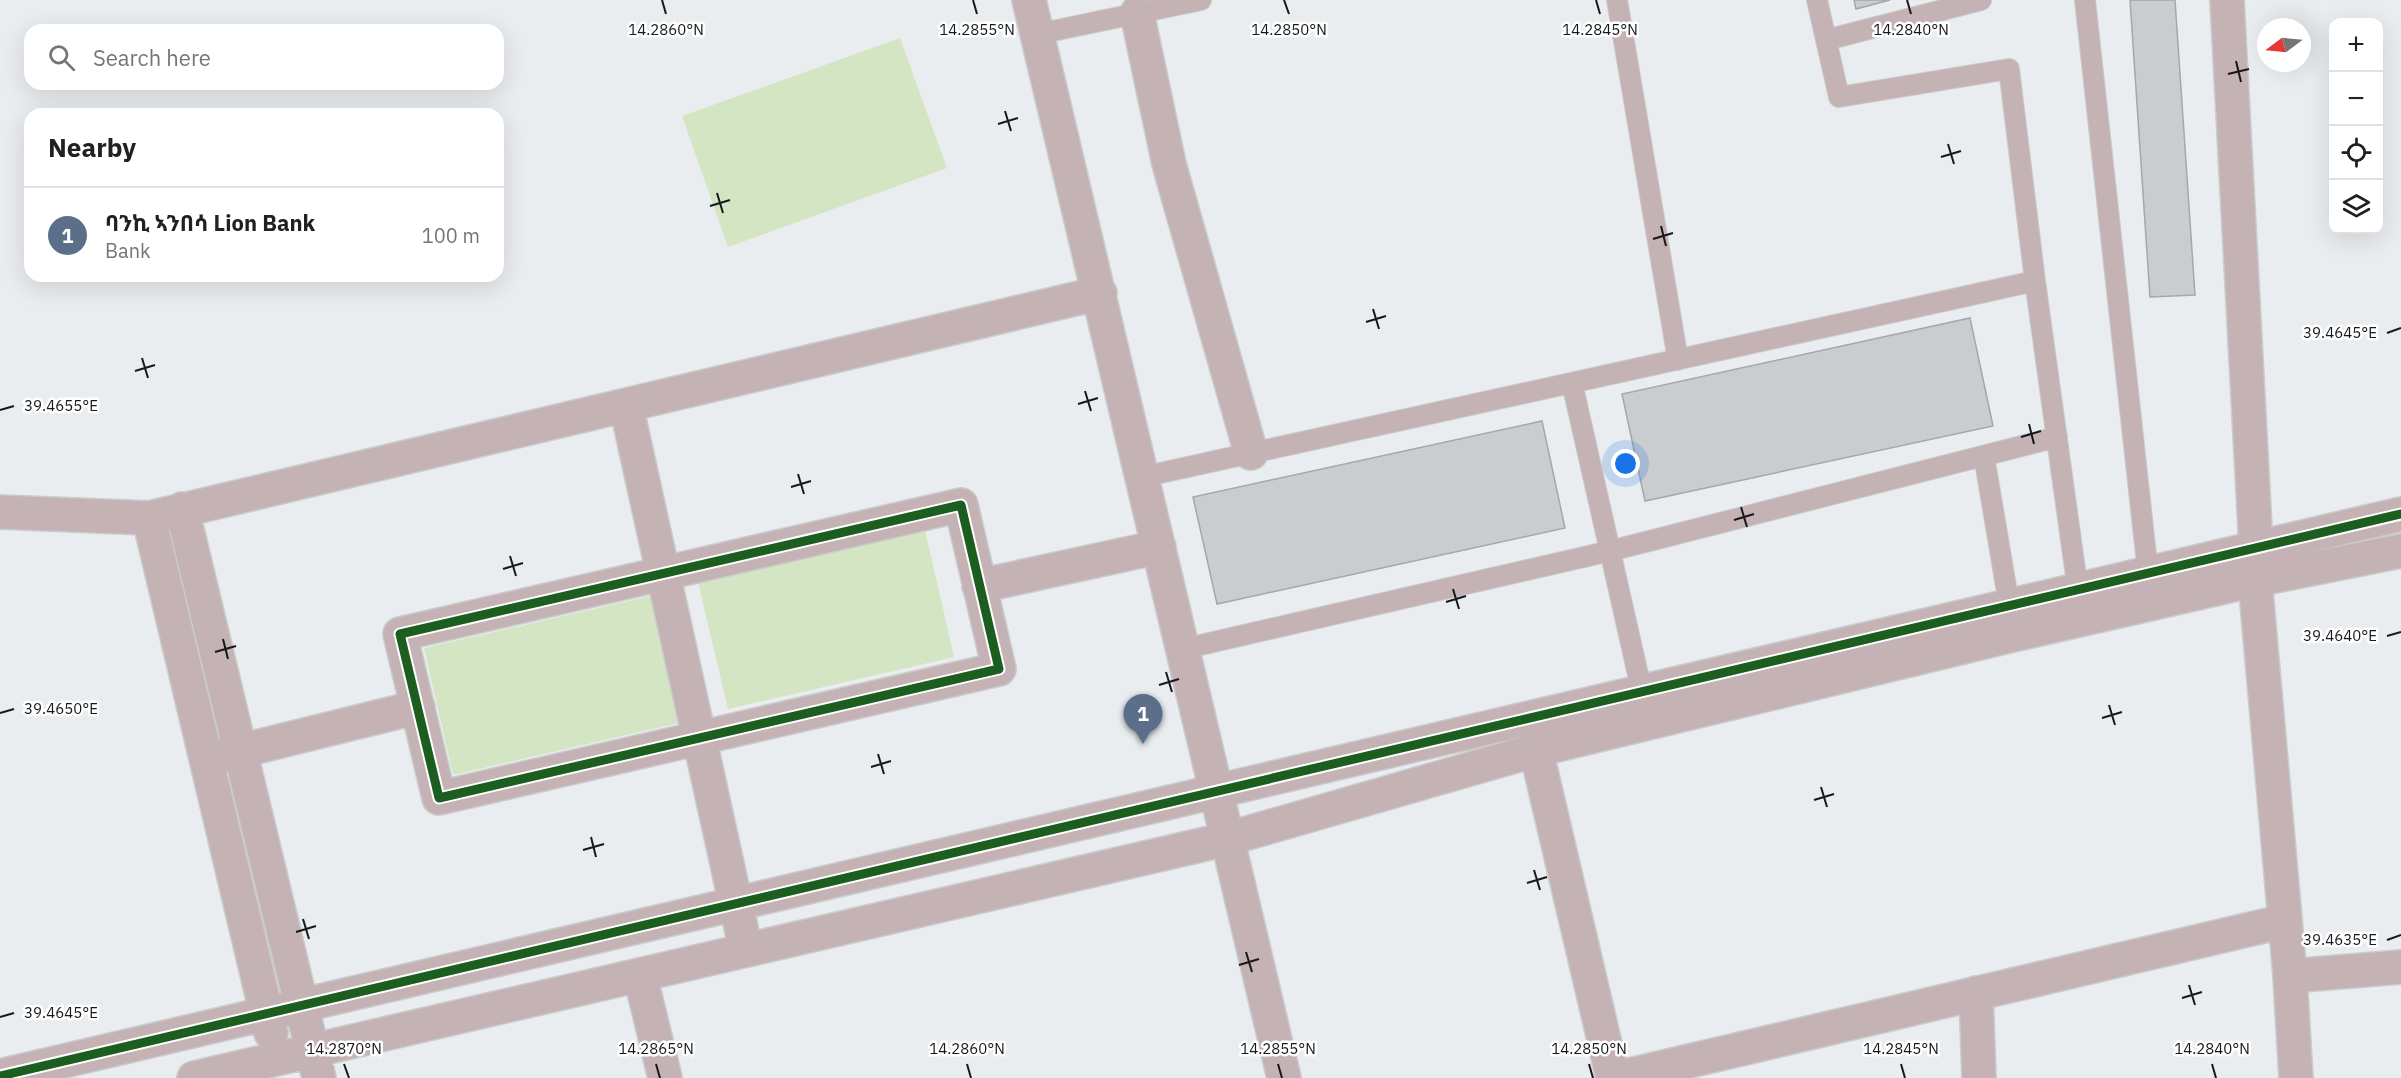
<!DOCTYPE html>
<meta charset="utf-8">
<style>
body{margin:0;font-family:"IBM Plex Sans","Noto Sans Ethiopic",sans-serif;background:#f2f2f2;color:#202124}
.controls{position:absolute;right:18px;top:18px;display:grid;overflow:hidden;border-radius:12px;box-shadow:0 6px 24px #0002}
.controls button{width:54px;height:54px;display:grid;place-items:center;padding:0;border:0;border-bottom:2px solid #e0e0e0;background:#fff;color:#202124;font:30px sans-serif}
.compass{position:absolute;left:2257px;top:18px;width:54px;height:54px;border-radius:50%;background:#fff;box-shadow:0 6px 24px #0002;rotate:254deg}
.you{position:absolute;left:1626px;top:464px;width:21px;height:21px;margin:-15px;border:4px solid #fff;border-radius:50%;background:#1a73e8;box-shadow:0 0 0 9px #1a73e833}
.badge{display:grid;place-items:center;width:39px;height:39px;border-radius:50%;background:#0b8043;color:#fff;font-size:20px;font-weight:700}
.pin{position:absolute;translate:-50% -50px;filter:drop-shadow(0 2px 3px #0008)}
.pin::after{content:'';position:absolute;top:32px;width:21px;height:18px;background:inherit;clip-path:polygon(0 0,100% 0,50% 100%)}
.list{margin:0;padding:0;list-style:none}
h2{display:flex;justify-content:space-between;align-items:center;height:78px;margin:0;padding:0 24px;font-size:26px}
h2 small{font-size:20px;font-weight:400;color:#757577}
.list li{display:grid;grid-template-columns:39px 1fr auto;gap:18px;align-items:center;box-sizing:border-box;height:96px;padding:0 24px;border-top:2px solid #e0e0e0}
.list b{display:block;font-size:22px;white-space:nowrap}
.list p{margin:0;font-size:20px;white-space:nowrap;color:#757577}
.list em{font-size:20px;font-style:normal;color:#757577}
.icon{flex:none;width:33px;height:33px;fill:none;stroke:currentColor;stroke-width:2;stroke-linecap:round;stroke-linejoin:round}
.map{position:relative;flex:none;width:2401px;height:1078px;overflow:hidden}
.search{position:absolute;background:#fff;box-shadow:0 6px 24px #0002;left:24px;top:24px;width:480px;height:66px;display:flex;align-items:center;gap:15px;box-sizing:border-box;padding:0 21px;border-radius:18px;color:#757577;font-size:22px}
.panel{position:absolute;background:#fff;box-shadow:0 6px 24px #0002;left:24px;top:108px;width:480px;height:174px;border-radius:18px}
.map>svg:first-child{display:block}
.green{fill:#d3e5c2}
.building{fill:#cacdcf;stroke:#a5a7a9;stroke-width:1.5}
.lines{fill:none;stroke-linecap:round;stroke-linejoin:round}
.lane-casing{stroke:#c9cbcd;stroke-width:22}
.street-casing{stroke:#c9cbcd;stroke-width:36}
.lane{stroke:#c5b2b4;stroke-width:20}
.street{stroke:#c5b2b4;stroke-width:33}
.cycleway-casing{stroke:#fff;stroke-width:13}
.cycleway{stroke:#1b5e20;stroke-width:9}
.ticks{fill:none;stroke:#16181a;stroke-width:2}
.ticks-label{font-size:15px;text-anchor:middle;fill:#16181a;stroke:#fff;stroke-width:5;stroke-linejoin:round;paint-order:stroke}
</style>
<div class="map">
<svg width="2401" height="1078" viewBox="0 0 2401 1078">
<rect width="100%" height="100%" fill="#eaedf0"/>
<path class="green" d="M900 38 947 168 728 247 682 116Z
M925 530 954 657 728 709 698 582Z
M650 596 679 723 453 775 424 648Z"/>
<path class="building" d="M1854 0H1890L1856 9Z
M2130 0H2175L2195 295 2150 297Z
M1970 318 1993 426 1645 501 1622 394Z
M1542 421 1565 528 1217 604 1193 497Z"/>
<g class="lines">
<g class="lane-casing">
<path id="lane" d="M1617 0 1678 360
M1817 0 1839 97 2009 69 2035 281 2079 598
M2085 0 2148 573
M1038 34 1201 0
M1826 40 1981 0
M1572 383 1644 701
M1984 456 2011 616
M1142 477 2035 281
M1183 649 1610 551 2057 437"/>
</g>
<g class="street-casing">
<path id="street" d="M1029 0 1284 1078
M2227 0 2256 548 2255 580 2290 976 2296 1078
M1137 13 1169 164 1251 453
M626 405 746 950
M961 505 999 669 439 798 400 634Z
M182 509 319 1078
M0 512 149 518 1100 293
M149 518 271 1033
M979 586 1159 547
M1536 750 1613 1078
M220 756 418 707
M640 975 665 1078
M2290 976 2401 967
M1976 993 1979 1078
M0 1076 2401 514
M194 1078 1227 839 1536 750 2013 635 2255 580 2401 551
M1617 1078 2285 921"/>
</g>
<use href="#lane" class="lane"/>
<use href="#street" class="street"/>
<g class="cycleway-casing">
<path id="cycleway" d="M961 505 999 669 439 798 400 634Z
M0 1076 2401 514"/>
</g>
<use href="#cycleway" class="cycleway"/>
</g>
<path class="ticks" d="M662 0 666 14M973 0 977 14M1284 0 1289 14M1596 0 1600 14M1907 0 1911 14M2236 61 2241 82M2228 74 2249 69M1005 111 1011 131M998 124 1018 118M1948 144 1954 164M1941 157 1961 151M717 193 723 213M710 206 730 200M1661 226 1666 246M1653 239 1673 233M1373 309 1379 329M1366 322 1386 316M2387 333 2401 328M142 358 148 378M135 371 155 365M1085 391 1091 411M1078 404 1098 398M0 410 14 406M2029 424 2034 444M2021 437 2041 431M798 474 804 494M791 487 811 481M1741 507 1747 527M1734 520 1754 514M510 556 516 576M503 569 523 563M1453 589 1459 609M1446 602 1466 596M2387 636 2401 632M223 639 228 659M215 652 236 646M1166 672 1172 692M1159 685 1179 679M2109 705 2115 725M0 713 14 709M2102 718 2122 712M878 754 884 774M871 767 891 761M1821 787 1827 807M1814 800 1834 794M591 837 596 857M583 850 604 844M1534 870 1540 890M1527 883 1547 877M303 919 309 939M296 932 316 926M2387 940 2401 935M1246 952 1252 972M1239 965 1259 959M2189 985 2195 1005M2182 998 2202 992M0 1017 14 1013M344 1064 349 1078M656 1064 660 1078M967 1064 971 1078M1278 1064 1282 1078M1589 1064 1593 1078M1901 1064 1905 1078M2212 1064 2216 1078"/>
<g class="ticks-label">
<text x="666" y="35">14.2860°N</text>
<text x="977" y="35">14.2855°N</text>
<text x="1289" y="35">14.2850°N</text>
<text x="1600" y="35">14.2845°N</text>
<text x="1911" y="35">14.2840°N</text>
<text x="2340" y="338">39.4645°E</text>
<text x="61" y="411">39.4655°E</text>
<text x="2340" y="641">39.4640°E</text>
<text x="61" y="714">39.4650°E</text>
<text x="2340" y="945">39.4635°E</text>
<text x="61" y="1018">39.4645°E</text>
<text x="344" y="1054">14.2870°N</text>
<text x="656" y="1054">14.2865°N</text>
<text x="967" y="1054">14.2860°N</text>
<text x="1278" y="1054">14.2855°N</text>
<text x="1589" y="1054">14.2850°N</text>
<text x="1901" y="1054">14.2845°N</text>
<text x="2212" y="1054">14.2840°N</text>
</g>
</svg>
<div class="controls">
<button>+</button>
<button>−</button>
<button><svg class="icon" aria-label="locate" viewBox="0 0 24 24"><circle cx="12" cy="12" r="6"/><path d="M12 2v4M12 18v4M2 12h4M18 12h4"/></svg></button>
<button><svg class="icon" aria-label="layers" viewBox="0 0 24 24"><path d="M12 4l9 5-9 5-9-5zM3 14l9 5 9-5"/></svg></button>
</div>
<svg class="compass" viewBox="-18 -18 36 36"><path d="M0-13l5 13h-10z" fill="#e53935"/><path d="M0 13l5-13h-10z" fill="#757577"/></svg>
<div class="you"></div>
<div class="pin badge" style="left:1143px;top:744px;background:#5c6f8a">1</div>
<div class="search"><svg class="icon" aria-label="search" viewBox="0 0 24 24"><circle cx="10" cy="10" r="6"/><path d="M15 15l6 6"/></svg>Search here</div>
<section class="panel">
<h2>Nearby<small></small></h2>
<ul class="list">
<li><span class="badge" style="background:#5c6f8a">1</span><div><b>ባንኪ ኣንበሳ Lion Bank</b><p>Bank</p></div><em>100 m</em></li>
</ul>
</section>
</div>
